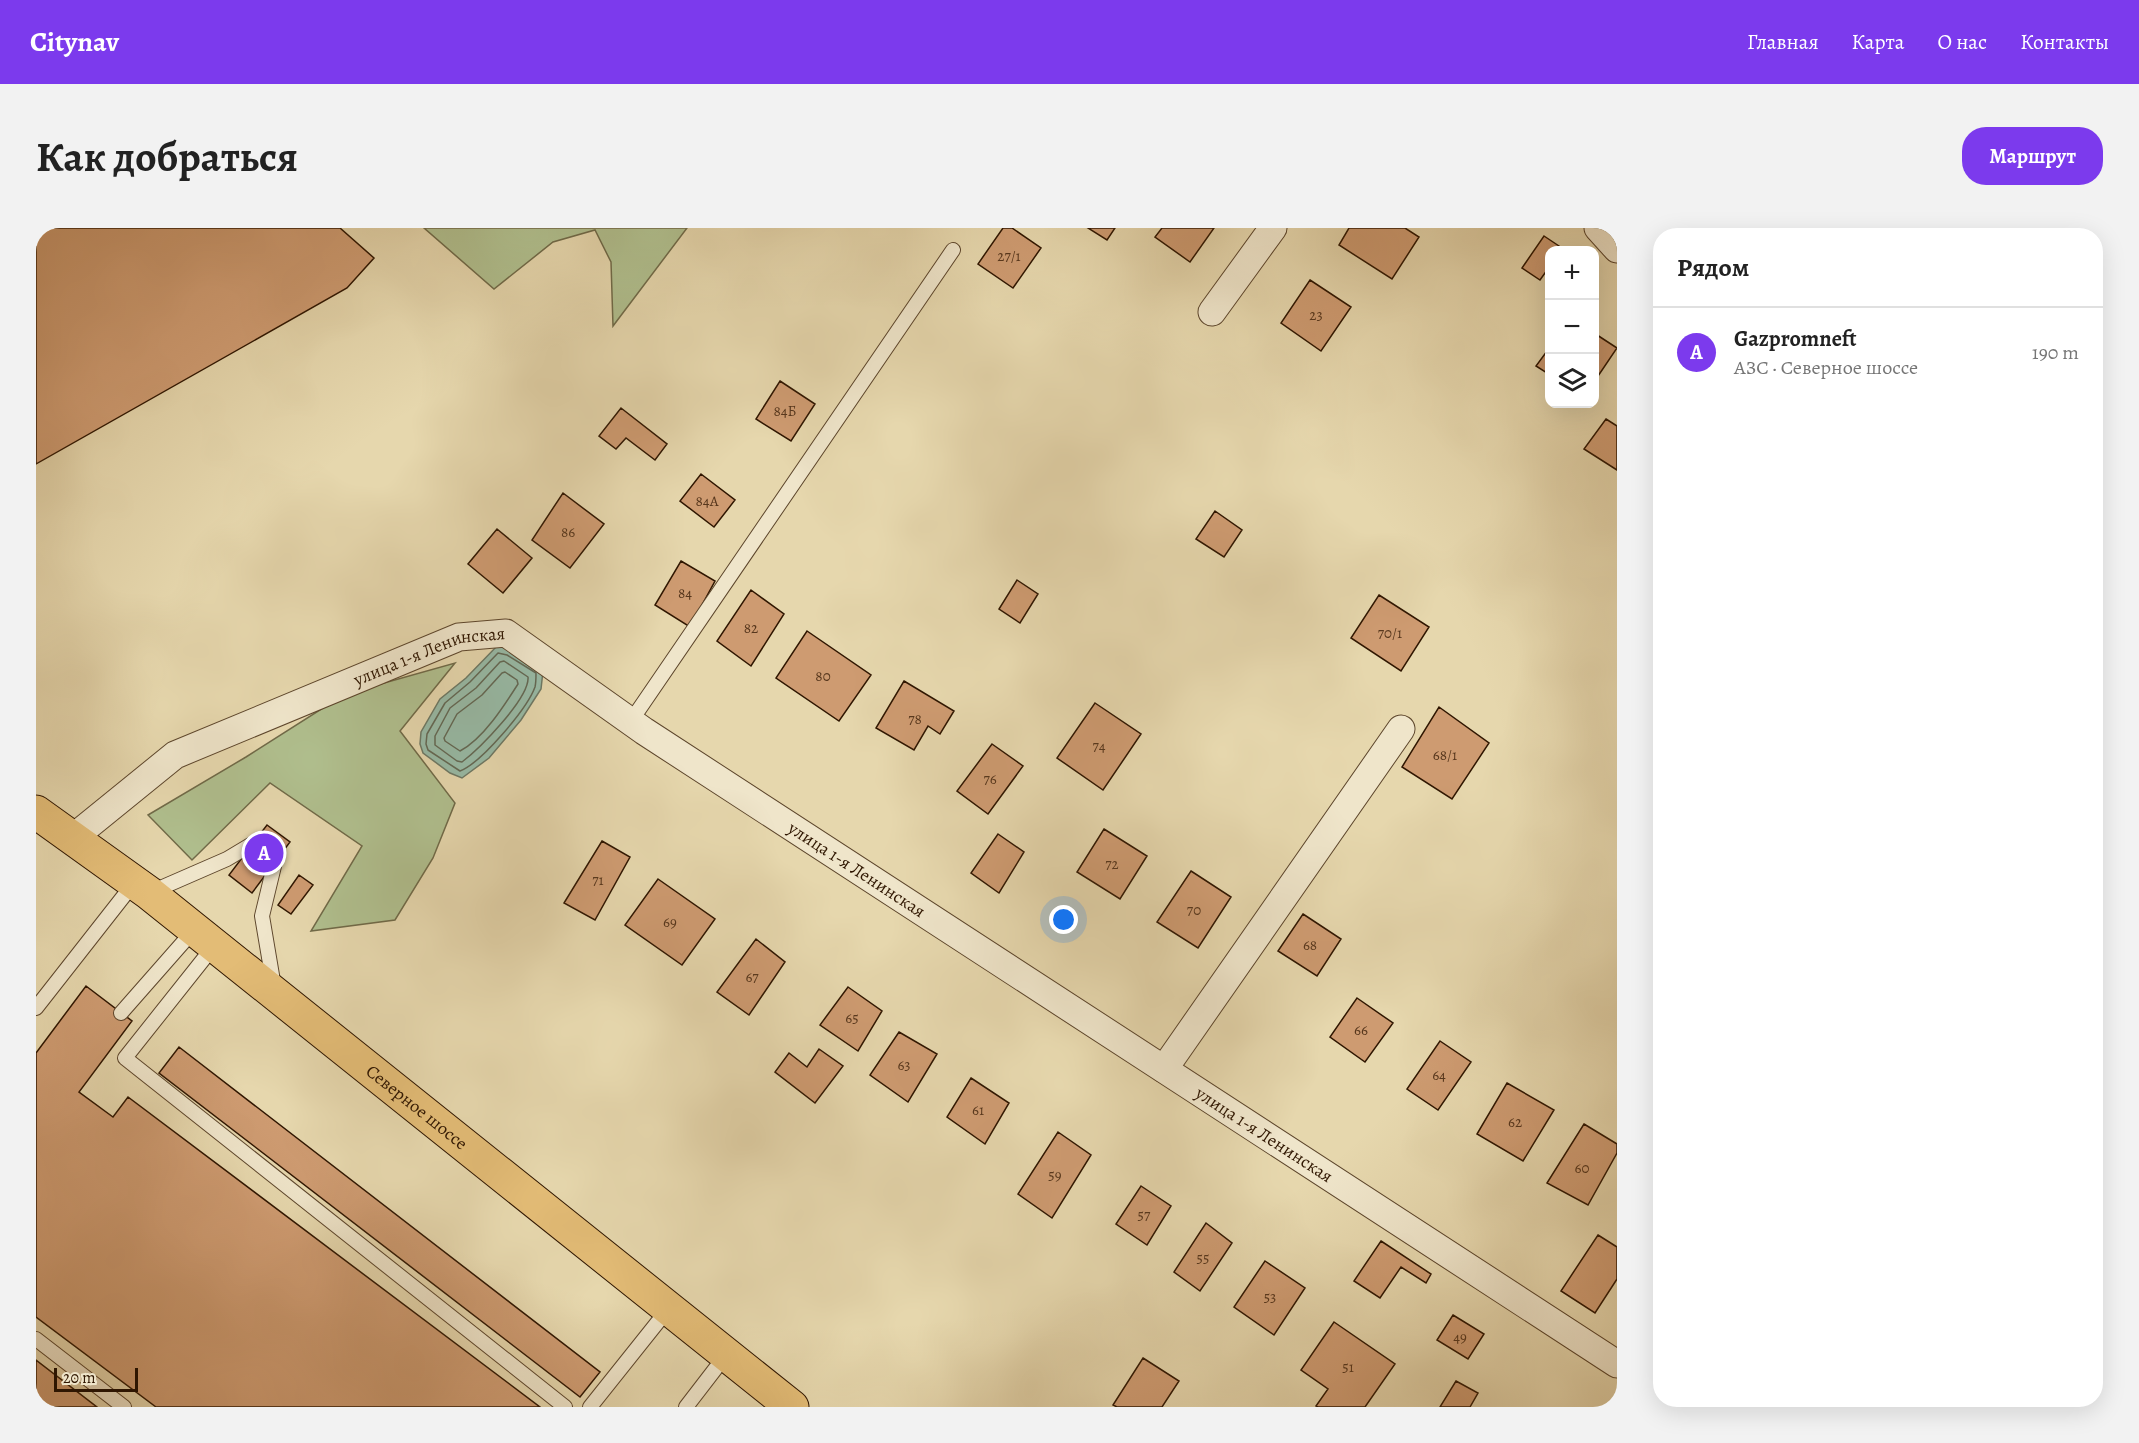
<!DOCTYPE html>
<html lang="ru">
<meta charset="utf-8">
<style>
body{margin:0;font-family:Alegreya,serif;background:#f2f2f2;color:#222}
.controls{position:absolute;right:18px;top:18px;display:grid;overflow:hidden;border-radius:12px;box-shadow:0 6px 24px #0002}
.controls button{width:54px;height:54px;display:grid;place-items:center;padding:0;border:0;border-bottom:2px solid #e0e0e0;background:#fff;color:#222;font:30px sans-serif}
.scale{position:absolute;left:18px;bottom:15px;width:84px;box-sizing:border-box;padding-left:6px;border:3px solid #2f1601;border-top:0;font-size:16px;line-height:21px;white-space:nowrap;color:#2f1601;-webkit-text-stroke:4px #efe5ca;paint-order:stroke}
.you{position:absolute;left:1028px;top:692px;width:21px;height:21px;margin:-15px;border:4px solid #fff;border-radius:50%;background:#1a73e8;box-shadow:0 0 0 9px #1a73e833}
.badge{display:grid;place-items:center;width:39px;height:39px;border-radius:50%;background:#7c3aed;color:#fff;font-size:20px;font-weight:700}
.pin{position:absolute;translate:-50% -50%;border:3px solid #fff;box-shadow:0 2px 6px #0006}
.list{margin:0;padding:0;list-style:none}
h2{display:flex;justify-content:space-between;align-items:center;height:78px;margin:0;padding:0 24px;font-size:26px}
h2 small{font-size:20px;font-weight:400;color:#767676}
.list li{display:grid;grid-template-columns:39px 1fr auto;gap:18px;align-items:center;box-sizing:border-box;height:90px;padding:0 24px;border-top:2px solid #e0e0e0}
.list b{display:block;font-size:22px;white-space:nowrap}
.list p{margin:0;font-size:20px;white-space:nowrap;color:#767676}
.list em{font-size:20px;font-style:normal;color:#767676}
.icon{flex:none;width:33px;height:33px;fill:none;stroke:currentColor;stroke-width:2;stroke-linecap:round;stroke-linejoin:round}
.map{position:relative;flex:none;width:1581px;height:1179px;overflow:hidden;border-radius:24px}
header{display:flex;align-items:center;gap:36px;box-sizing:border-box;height:84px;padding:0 30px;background:#7c3aed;color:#fff}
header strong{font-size:28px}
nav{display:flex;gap:33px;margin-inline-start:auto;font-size:21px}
.intro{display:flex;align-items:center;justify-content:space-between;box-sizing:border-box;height:144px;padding:0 36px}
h1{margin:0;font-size:42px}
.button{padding:15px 27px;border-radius:24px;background:#7c3aed;color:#fff;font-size:21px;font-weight:700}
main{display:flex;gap:36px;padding:0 36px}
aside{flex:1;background:#fff;border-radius:24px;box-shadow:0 6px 24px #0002}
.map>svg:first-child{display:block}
.green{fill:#b0bf8e;stroke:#706a48;stroke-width:1.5}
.water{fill:#97baa6;stroke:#6d7864;stroke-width:1.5}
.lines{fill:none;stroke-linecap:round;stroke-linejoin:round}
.shore{stroke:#636854;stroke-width:1.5}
.building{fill:#ce9b71;stroke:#2f1601;stroke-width:1.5}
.lane-casing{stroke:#5d462c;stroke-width:16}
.street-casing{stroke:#5d462c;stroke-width:29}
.primary-casing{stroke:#2f1601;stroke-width:35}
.lane{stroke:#efe5ca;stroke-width:14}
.street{stroke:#efe5ca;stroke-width:27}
.primary{stroke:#e3bc76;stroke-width:33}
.labels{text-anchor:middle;stroke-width:4.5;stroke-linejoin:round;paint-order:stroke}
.number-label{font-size:15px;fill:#57371d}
.street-label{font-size:18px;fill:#2f1601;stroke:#efe5ca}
</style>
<header>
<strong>Citynav</strong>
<nav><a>Главная</a><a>Карта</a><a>О нас</a><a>Контакты</a></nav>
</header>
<div class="intro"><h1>Как добраться</h1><a class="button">Маршрут</a></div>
<main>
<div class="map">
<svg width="1581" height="1179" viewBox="0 0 1581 1179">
<rect width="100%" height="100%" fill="#e6d7ad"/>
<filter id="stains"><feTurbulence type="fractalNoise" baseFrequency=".00333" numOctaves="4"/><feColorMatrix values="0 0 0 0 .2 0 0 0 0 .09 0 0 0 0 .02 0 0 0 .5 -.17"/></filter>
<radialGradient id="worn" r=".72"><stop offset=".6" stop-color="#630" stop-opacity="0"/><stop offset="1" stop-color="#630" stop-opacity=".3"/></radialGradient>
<path class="green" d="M388 0H651L577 98 575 34 559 2 517 14 458 61Z
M419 435 364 503 419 575 397 630 359 692 275 703 326 618 234 555 156 632 112 587 210 529 309 466Z"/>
<path class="water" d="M461 418 473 421 507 443 505 461 485 492 453 530 426 550 414 545 387 525 384 516 385 504 404 471 430 450Z"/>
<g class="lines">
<path class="shore" d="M462 425 471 427 500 445C500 449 500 455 499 459 491 481 445 535 424 543L392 522 390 516 391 506 409 475 434 454Z
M468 433 492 449C494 470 443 521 426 534L421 533 399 517V508L414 480 440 460 464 434Z
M469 444 481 452 482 456C468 478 447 511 424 523L409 513 408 510 421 486 446 467 466 445Z"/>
</g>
<path class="building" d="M0 0H304L338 30 311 60 0 236Z
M967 0H976L1005 20 977 60 942 36Z
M1052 0H1079L1071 12Z
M1126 0H1178L1154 34 1119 9Z
M1313 0H1369L1383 9 1356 51 1303 17Z
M1508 8 1526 20 1524 22H1514V38L1504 52 1486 40Z
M1274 52 1315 79 1285 123 1245 95Z
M1558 105 1581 120 1558 154Z
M1514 119V147L1500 138Z
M744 153 779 176 755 213 720 191Z
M585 180 631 216 619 232 590 210 580 221 563 208Z
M1570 191 1581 198V242L1548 221Z
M665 246 699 272 678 299 644 273Z
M527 265 568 296 534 340 496 312Z
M1179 283 1206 302 1188 329 1160 311Z
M461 301 496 330 467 365 432 336Z
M645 333 679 353 654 399 619 377Z
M981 352 1002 366 984 395 963 381Z
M715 362 748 386 715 438 681 413Z
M1343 367 1393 399 1365 443 1315 410Z
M771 403 835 447 803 493 740 450Z
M868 453 918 483 904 506 892 498 878 522 840 500Z
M1059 475 1105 506 1067 562 1021 530Z
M1403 479 1453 515 1416 571 1366 539Z
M956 516 987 538 952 586 921 563Z
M231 597 254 614 216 665 193 647Z
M1068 601 1111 628 1084 671 1041 644Z
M962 606 988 624 963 665 935 645Z
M566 613 594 629 559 692 528 675Z
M1155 643 1195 669 1162 720 1121 694Z
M263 647 277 657 255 686 242 677Z
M622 651 679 691 646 737 589 697Z
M1267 686 1305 711 1281 748 1242 723Z
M720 711 749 734 713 787 681 764Z
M50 758 96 793 43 864 77 889 92 869 504 1179H120L0 1089V825Z
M812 759 846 783 822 823 784 797Z
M1321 770 1357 795 1329 834 1294 809Z
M863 804 901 826 872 874 834 847Z
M1404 813 1435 834 1402 882 1371 861Z
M143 819 564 1144 544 1169 123 845Z
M783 821 807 838 779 875 739 844 753 825 771 839Z
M935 850 973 875 949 916 911 889Z
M1471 855 1518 882 1487 933 1441 906Z
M1548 896 1581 916V925L1552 977 1511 955Z
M1022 904 1055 927 1016 990 982 966Z
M1105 958 1135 978 1111 1017 1080 996Z
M1170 995 1196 1015 1164 1063 1138 1044Z
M1562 1007 1581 1019V1051L1559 1085 1525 1063Z
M1345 1013 1395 1046 1390 1055 1365 1039 1344 1070 1318 1053Z
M1229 1033 1269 1060 1238 1107 1198 1079Z
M1417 1087 1448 1106 1432 1131 1401 1112Z
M1298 1094 1359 1136 1329 1179H1282L1280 1178 1292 1161 1265 1142Z
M1107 1130 1143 1153 1126 1179H1081L1077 1177Z
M0 1132 61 1179H11L0 1170Z
M1420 1153 1442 1165 1434 1179H1404Z"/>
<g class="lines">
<g class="lane-casing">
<path id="lane" d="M595 493 917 22
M113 665 191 631 216 616 239 634 226 688 238 759
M178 718 89 830 529 1179
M0 780 98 655
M85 785 158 702
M0 1111 88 1179
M554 1179 633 1080
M650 1179 690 1127"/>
</g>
<g class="street-casing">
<g id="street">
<path d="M1562 0 1581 21"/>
<path d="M1176 84 1237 0"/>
<path id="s1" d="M38 609 139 527 423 409 470 405 608 503 1581 1136"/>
<path d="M1128 841 1365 501"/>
</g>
</g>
<g class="primary-casing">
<g id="primary">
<path id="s2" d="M0 584 113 665 756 1179"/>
</g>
</g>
<use href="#lane" class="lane"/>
<use href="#street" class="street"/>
<use href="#primary" class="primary"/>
</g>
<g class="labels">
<g class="number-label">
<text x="973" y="33">27/1</text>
<text x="1280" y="92">23</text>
<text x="749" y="188">84Б</text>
<text x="671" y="278">84А</text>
<text x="532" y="309">86</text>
<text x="649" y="370">84</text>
<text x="715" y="405">82</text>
<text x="1354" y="410">70/1</text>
<text x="787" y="453">80</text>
<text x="879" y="496">78</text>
<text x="1063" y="523">74</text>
<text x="1409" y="532">68/1</text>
<text x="954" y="556">76</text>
<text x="1076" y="641">72</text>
<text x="562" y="657">71</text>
<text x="1158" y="687">70</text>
<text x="634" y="699">69</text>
<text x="1274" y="722">68</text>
<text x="716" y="754">67</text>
<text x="816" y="795">65</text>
<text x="1325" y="807">66</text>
<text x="868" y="842">63</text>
<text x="1403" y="852">64</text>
<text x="942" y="887">61</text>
<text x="1479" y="899">62</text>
<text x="1546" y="945">60</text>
<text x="1019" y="952">59</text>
<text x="1108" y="992">57</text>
<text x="1167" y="1035">55</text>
<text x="1234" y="1074">53</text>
<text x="1424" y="1114">49</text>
<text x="1312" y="1144">51</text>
</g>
<g class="street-label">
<text dy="6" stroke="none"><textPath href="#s1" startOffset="404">улица 1-я Ленинская</textPath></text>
<text dy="6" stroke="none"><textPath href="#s1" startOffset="908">улица 1-я Ленинская</textPath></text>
<text dy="6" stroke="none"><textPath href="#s2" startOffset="482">Северное шоссе</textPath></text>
<text dy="6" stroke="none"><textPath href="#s1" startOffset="1394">улица 1-я Ленинская</textPath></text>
</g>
</g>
<rect width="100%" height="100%" filter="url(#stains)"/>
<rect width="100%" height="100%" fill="url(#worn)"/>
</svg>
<div class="controls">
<button>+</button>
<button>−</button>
<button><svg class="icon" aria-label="layers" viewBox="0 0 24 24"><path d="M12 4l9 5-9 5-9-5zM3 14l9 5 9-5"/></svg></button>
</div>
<div class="scale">20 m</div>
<div class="you"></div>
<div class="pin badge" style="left:228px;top:625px">A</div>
</div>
<aside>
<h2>Рядом<small></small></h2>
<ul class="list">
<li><span class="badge">A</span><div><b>Gazpromneft</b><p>АЗС · Северное шоссе</p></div><em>190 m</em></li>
</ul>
</aside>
</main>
